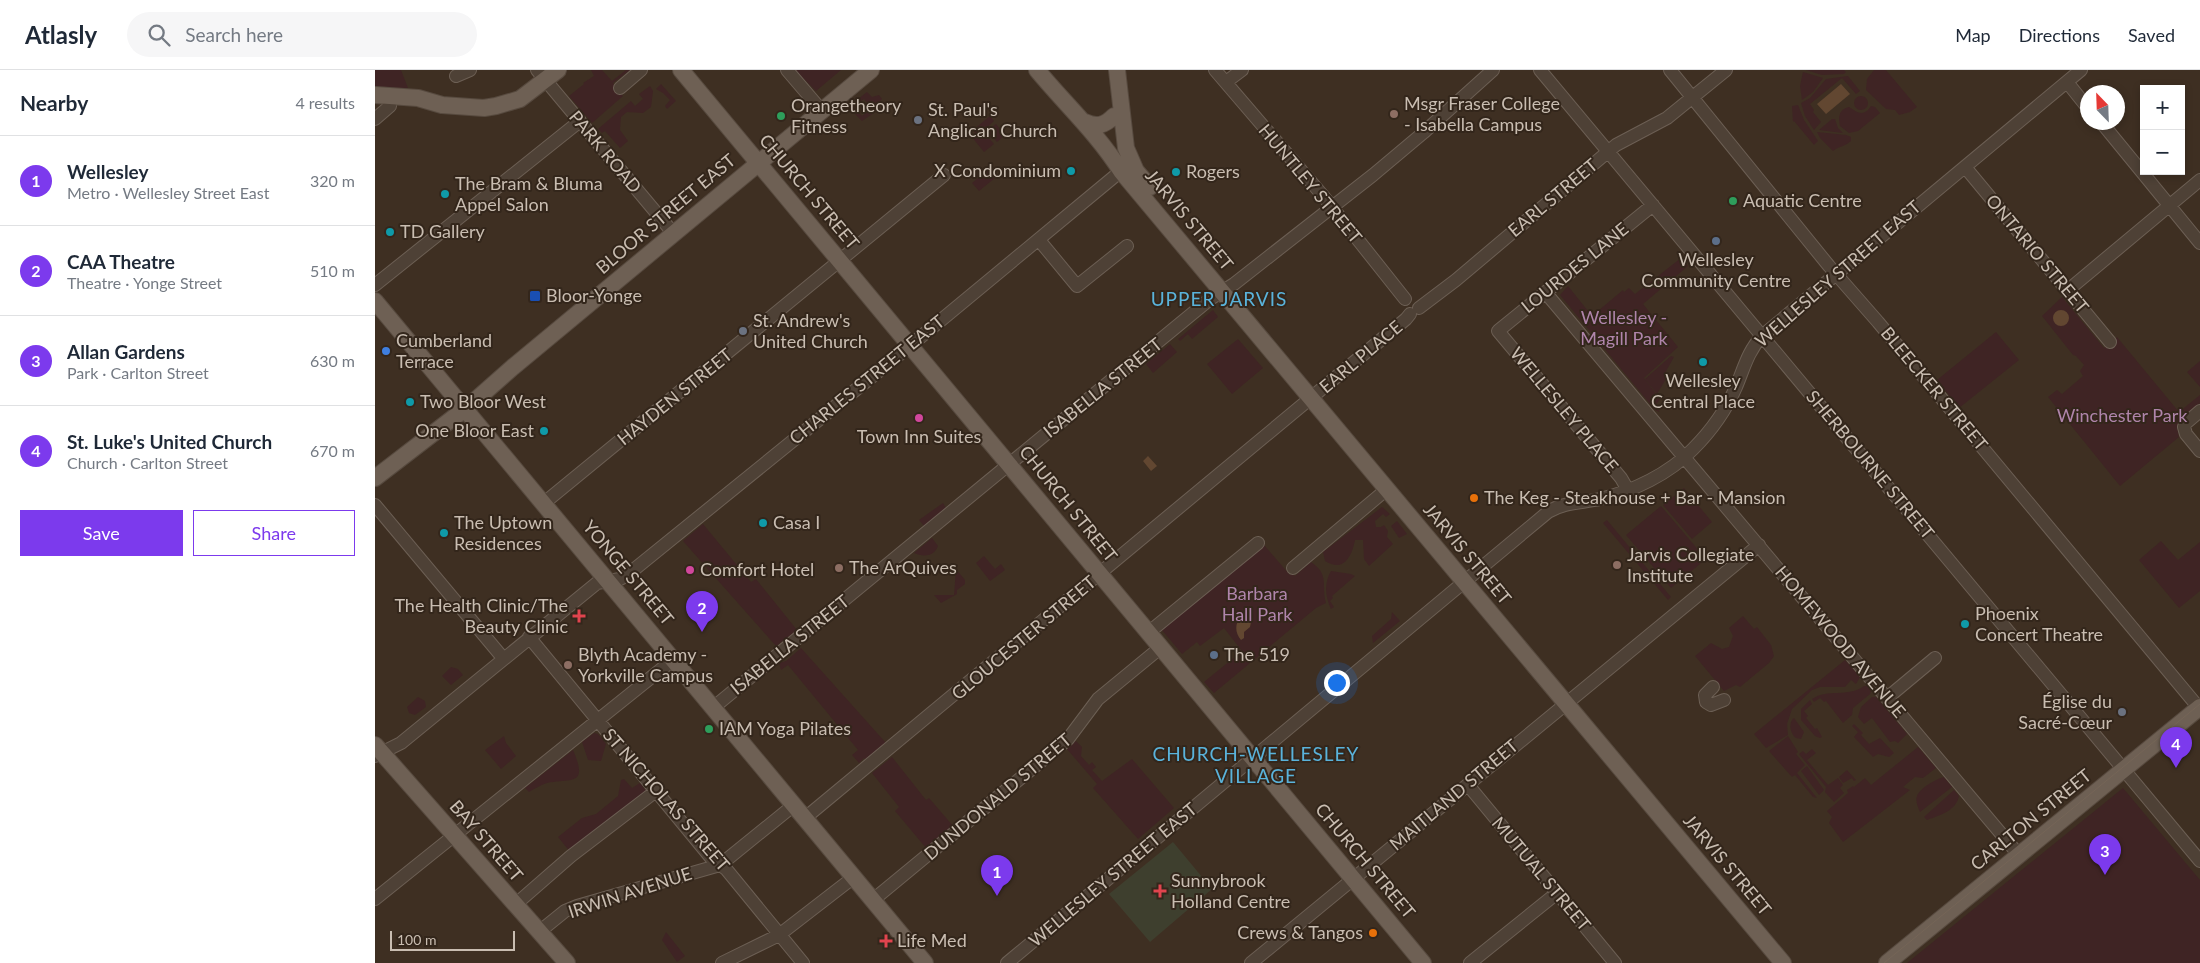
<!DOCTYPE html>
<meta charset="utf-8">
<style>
body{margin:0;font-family:Lato,sans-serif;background:#f6f6f7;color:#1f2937}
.controls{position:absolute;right:15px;top:15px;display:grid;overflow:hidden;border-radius:0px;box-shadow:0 2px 8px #0003}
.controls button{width:45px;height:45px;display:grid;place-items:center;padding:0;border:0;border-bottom:1px solid #e0e1e3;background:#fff;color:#1f2937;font:25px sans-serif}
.compass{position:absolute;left:1705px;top:15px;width:45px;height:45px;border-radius:50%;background:#fff;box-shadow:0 2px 8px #0003;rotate:337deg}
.scale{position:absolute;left:15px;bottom:12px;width:125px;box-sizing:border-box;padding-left:5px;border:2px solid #c9bdb1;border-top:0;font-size:14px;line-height:18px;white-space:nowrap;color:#c9bdb1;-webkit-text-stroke:4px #33261b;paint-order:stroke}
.you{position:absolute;left:961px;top:612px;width:18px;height:18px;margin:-12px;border:4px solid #fff;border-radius:50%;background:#1a73e8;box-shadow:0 0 0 8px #1a73e833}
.badge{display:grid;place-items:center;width:32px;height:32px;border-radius:50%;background:#7c3aed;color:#fff;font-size:16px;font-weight:700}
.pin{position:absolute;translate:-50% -41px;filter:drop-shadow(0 1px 2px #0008)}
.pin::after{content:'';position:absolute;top:26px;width:18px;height:15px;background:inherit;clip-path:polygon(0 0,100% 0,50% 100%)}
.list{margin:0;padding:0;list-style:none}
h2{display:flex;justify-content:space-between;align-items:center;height:65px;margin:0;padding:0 20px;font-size:21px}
h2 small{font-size:16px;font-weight:400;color:#747a83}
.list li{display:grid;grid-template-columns:32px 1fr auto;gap:15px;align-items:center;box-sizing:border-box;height:90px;padding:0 20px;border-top:1px solid #e0e1e3}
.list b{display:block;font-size:19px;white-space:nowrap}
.list p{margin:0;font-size:16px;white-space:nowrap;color:#747a83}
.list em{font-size:16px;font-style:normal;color:#747a83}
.actions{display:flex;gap:10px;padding:15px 20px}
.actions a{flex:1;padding:11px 0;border:1px solid #7c3aed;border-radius:0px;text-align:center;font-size:18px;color:#7c3aed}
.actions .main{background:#7c3aed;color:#fff}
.icon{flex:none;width:28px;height:28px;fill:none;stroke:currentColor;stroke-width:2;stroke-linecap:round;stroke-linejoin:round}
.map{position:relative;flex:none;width:1825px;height:893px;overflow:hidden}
header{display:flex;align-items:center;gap:30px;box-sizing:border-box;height:70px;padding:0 25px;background:#fff;border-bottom:1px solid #e0e1e3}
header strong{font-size:24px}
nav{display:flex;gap:28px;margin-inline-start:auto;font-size:18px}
.search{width:350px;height:45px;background:#f6f6f7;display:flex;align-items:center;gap:12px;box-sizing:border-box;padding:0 18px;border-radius:28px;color:#747a83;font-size:19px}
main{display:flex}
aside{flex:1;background:#fff}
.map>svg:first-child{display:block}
.medical{fill:#3e3f2e}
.green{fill:#3f2424}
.water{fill:#624731}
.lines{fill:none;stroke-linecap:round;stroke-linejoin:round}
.minor-casing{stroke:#6c5f54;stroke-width:14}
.major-casing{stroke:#574a3f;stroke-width:18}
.minor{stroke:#4e4136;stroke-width:12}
.major{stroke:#6e6054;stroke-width:16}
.tram{stroke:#756557;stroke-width:1}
.education-dot{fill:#8d6e63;stroke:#33261b;stroke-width:2}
.leisure-dot{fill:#2e9e5b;stroke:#33261b;stroke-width:2}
.worship-dot{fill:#6b7280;stroke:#33261b;stroke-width:2}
.culture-dot{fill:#0f9aa8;stroke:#33261b;stroke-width:2}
.service-dot{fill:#5c6f8a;stroke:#33261b;stroke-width:2}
.transit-dot{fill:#1a4fb4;stroke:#33261b;stroke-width:2}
.shop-dot{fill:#3f7fe0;stroke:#33261b;stroke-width:2}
.hotel-dot{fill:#d1479c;stroke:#33261b;stroke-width:2}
.food-dot{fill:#e8710a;stroke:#33261b;stroke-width:2}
.health-dot{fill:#e0444e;stroke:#33261b;stroke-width:2}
.labels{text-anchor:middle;stroke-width:4;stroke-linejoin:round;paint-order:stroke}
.poi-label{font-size:18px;fill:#c9bdb1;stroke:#33261b;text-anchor:start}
.street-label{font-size:18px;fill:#c9bdb1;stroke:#33261b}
.park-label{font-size:18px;fill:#b085ab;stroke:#33261b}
.neighbourhood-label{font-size:19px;letter-spacing:1px;fill:#5ab3db;stroke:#33261b}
</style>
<header>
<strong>Atlasly</strong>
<div class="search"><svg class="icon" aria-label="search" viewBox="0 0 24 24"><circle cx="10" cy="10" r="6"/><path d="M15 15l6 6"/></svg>Search here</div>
<nav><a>Map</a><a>Directions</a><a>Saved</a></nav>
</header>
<main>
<aside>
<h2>Nearby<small>4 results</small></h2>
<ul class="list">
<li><span class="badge">1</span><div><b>Wellesley</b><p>Metro · Wellesley Street East</p></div><em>320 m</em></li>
<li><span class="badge">2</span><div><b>CAA Theatre</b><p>Theatre · Yonge Street</p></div><em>510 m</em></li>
<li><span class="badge">3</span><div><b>Allan Gardens</b><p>Park · Carlton Street</p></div><em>630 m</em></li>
<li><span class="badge">4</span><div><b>St. Luke's United Church</b><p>Church · Carlton Street</p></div><em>670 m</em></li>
</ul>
<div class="actions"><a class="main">Save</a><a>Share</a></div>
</aside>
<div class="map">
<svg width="1825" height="893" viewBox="0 0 1825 893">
<rect width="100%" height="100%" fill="#3e2f22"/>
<path class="medical" d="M798 772 837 819 775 872 734 824Z"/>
<path class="green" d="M0 0H26L33 18H0Z
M216 0H227L237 11 251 0H255L238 13 248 26 217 53 194 26 209 14 208 13 219 6Z
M420 0H466L441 21Z
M1431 0H1469L1471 2 1469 4 1447 5Z
M1499 0H1511L1542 37 1535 42 1524 45 1520 40 1511 39 1491 20 1492 9Z
M1428 2 1448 8 1438 22 1427 30 1425 16Z
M1473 6 1485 21 1481 24 1467 8 1435 34 1439 40 1438 42 1446 52 1439 60 1430 46 1426 33 1435 28 1451 9Z
M286 14 301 31 292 39 290 36 295 30 288 23 281 19Z
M275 16 278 21 276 37 268 43 252 42 246 47 245 60 253 71 245 78 230 61 227 63 223 59 256 31 260 36 268 29 264 24Z
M492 22 497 27 504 25 507 29 503 33 505 36 498 41 499 43 487 51 473 37 480 31 482 34 479 37 487 46 496 38 489 29 485 32 483 29Z
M1479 33a7 7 0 1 1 14 0a7 7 0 1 1-14 0Z
M1423 35 1429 50 1443 71 1439 75 1419 51 1418 52 1417 36Z
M1496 36 1500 37 1505 43 1483 61 1474 63 1465 56C1463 47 1464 39 1474 37 1483 43 1489 47 1496 36Z
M615 46 619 51 608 61 619 74 609 82 596 66 600 63 598 60Z
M1457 49H1460L1463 58 1468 63 1444 60Z
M621 54 630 65 622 72 612 61Z
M1442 62 1471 65 1476 67V71C1469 77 1464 76 1458 81L1445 68Z
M613 100 620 108 604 121 597 113Z
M1306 188 1313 196 1268 234 1303 277 1269 308 1285 329 1280 336 1285 342 1280 340 1185 225 1193 216 1217 246 1248 220 1249 222 1254 218 1260 224Z
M1687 227 1729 278 1742 267 1804 342 1825 325V333C1814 342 1798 351 1804 367L1745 416 1673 327 1682 320 1687 324 1708 306 1705 301 1709 295 1701 286 1698 285 1667 246Z
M838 240 843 247 817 269 813 264 805 271 803 269Z
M1621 262 1644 290 1584 338 1562 310Z
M863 269 888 298 857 324 832 294Z
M795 274 802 282 778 303 771 294Z
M1296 286 1299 287 1290 303 1292 307 1282 324 1270 309Z
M1825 291V317L1812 302Z
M1309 418 1337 452 1317 469 1288 435Z
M568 433 571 438 549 456 544 450Z
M1286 436 1331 489 1296 518 1251 465Z
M1007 437 1015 444 1011 447 1008 444 1000 451 1001 457H1006L1009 455 1013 461 1012 467 1018 474 994 496 989 489 988 470H980C977 486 969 503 950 491L948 482Z
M1232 450 1296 527 1293 530 1228 453Z
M1022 451 1032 464 1024 468 1016 456Z
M328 454 376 512 381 509 422 560 401 576 308 471Z
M557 468 563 476C559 487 548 487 539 483Z
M1786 471 1803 490 1825 472V521L1804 538 1764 490Z
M889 475 915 505 917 503 920 506 936 492C955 505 946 515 951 533L941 538 839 623 829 612 867 581 849 558 825 576 822 572 807 584 786 559Z
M609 486 620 499 626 494 630 500 615 511 601 493Z
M581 499 590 510V514L582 520V524L566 533 559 525H579Z
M956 501 976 504 980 506 957 526 958 528 955 531 959 537 956 539C950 526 949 513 956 501Z
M1017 542 1025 551 998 573 997 566 1016 549Z
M1368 546 1379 559 1382 557 1396 575 1399 586 1394 593 1365 617 1361 615 1349 621 1320 586 1336 573 1347 579 1354 577 1358 566 1354 558Z
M426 578 511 673 491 690 489 688 484 693 477 685 483 680 413 595 406 600 404 593 411 591Z
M1470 590 1485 607 1481 614 1476 610 1470 617H1445L1437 620 1417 639 1412 654 1413 665 1391 678 1379 664Z
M76 597 83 599 88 605 76 615 67 606Z
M1489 616H1493L1496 621 1495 624 1478 638 1477 645 1468 653 1451 631 1449 632 1445 628 1439 632 1437 629C1453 618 1473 628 1489 616Z
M43 627 50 631 51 637 40 645 34 643 32 637Z
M1497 627H1501L1532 664 1523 673 1520 671 1515 672 1497 648 1489 654 1483 647 1486 637Z
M1435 630 1437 634 1429 641 1433 646 1431 648 1440 659 1442 658 1447 667 1445 668 1440 666 1426 650V639Z
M1419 648 1429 662 1426 669 1421 668C1415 664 1413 652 1419 648Z
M1479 654 1488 663 1486 665 1494 674 1505 668 1519 683 1514 687 1503 684 1498 687 1479 667 1483 662 1477 656Z
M219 663 223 664 231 674 226 691 213 690 207 672Z
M129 666 131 673 141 686 126 699 110 680Z
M1413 666 1423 682 1421 684 1430 695 1422 703 1442 728 1438 727 1420 705 1417 707 1394 681Z
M701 671 707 677 706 686 714 695 717 692 721 697 717 700 727 711 757 689 799 738 763 769 718 718 722 714 692 679Z
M1543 677 1561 698 1548 708 1540 707 1528 717 1535 720 1468 772 1454 753 1457 747 1452 741 1473 723 1472 720 1478 716 1479 717 1490 708 1496 715Z
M1437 679 1441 683 1432 690 1453 715 1463 708 1468 715 1465 718 1469 723 1459 732 1450 722 1451 717 1424 684 1428 681 1431 684Z
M198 680C214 717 196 708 172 713 166 715 159 719 154 722L150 718Z
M517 687 551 730 554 728 578 756 551 778 520 741 524 737 497 703Z
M1432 696 1449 720 1444 725 1426 701Z
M1472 700 1481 710 1479 711 1477 708 1468 713 1464 707Z
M1569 707 1577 717 1545 742C1543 737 1540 731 1542 726 1545 718 1561 709 1569 707Z
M249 709 257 718 265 713 272 722 196 783 183 767 207 748 221 744 243 726 246 710Z
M1748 718 1825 810V893H1532Z
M1579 720 1584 726C1581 741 1565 745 1552 750L1549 747Z
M291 862 310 886 302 892 287 870Z"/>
<path class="water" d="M1466 14 1475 24 1451 44 1442 34Z
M1678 248a8 8 0 1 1 16 0a8 8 0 1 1-16 0Z
M773 386 782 396 776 401 768 391Z
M867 546 874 547 876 552 875 557 869 562V568L866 570C860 563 859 553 867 546Z"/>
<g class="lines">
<g class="minor-casing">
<path id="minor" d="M162 0 299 164
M412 0 447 41
M840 0 949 127 1030 229
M1165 0 1825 791
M1295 0 1454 196 1503 252 1824 638
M81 6 95 0
M851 12 867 0
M1692 12 1712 37
M245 18 266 0
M0 49 15 36
M1726 52 1825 173
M1590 97 1735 272
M664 170 702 216 752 176
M0 215 205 51
M1692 221 1825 110
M1170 222 1644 785
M1044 238 1081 210 1241 75 1292 48 1351 0
M1825 341 1811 353 1809 357 1811 364 1825 381
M1253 420 1246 408 1123 261 1278 135
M169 433 569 105
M0 435 128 588
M918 498 1012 419
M773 563 883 473
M154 567 337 789 351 799 428 893
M1338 617 1330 625 1331 632 1336 635 1349 630
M1512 628 1560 588
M339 637 835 229 859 214 998 105 1048 63 1118 0
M0 686 26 673 222 513 245 509 251 506 536 275 746 101
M1093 715 1240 893
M430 748 1031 249 1035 244
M0 829 299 589
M498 830 693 669 723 629 785 578
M141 834 196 786 281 721
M164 862 190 841 202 836 345 795 419 735
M347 893 404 865 479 807
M632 893 1173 442C1189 432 1207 433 1225 429 1258 421 1294 404 1318 379 1336 361 1351 340 1361 317 1369 298 1373 281 1387 266L1706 0
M876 893 1384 475
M1095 893 1182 823"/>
</g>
<g class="major-casing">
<path id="major" d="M306 0 1048 893
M662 0C691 35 721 62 746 101L1408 893
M742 0 751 78 761 101 775 117
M0 25 43 28 67 35 109 38 121 36 145 29 183 0
M710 52C722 58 730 55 739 46
M0 231 550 893
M0 408 95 335 138 297 496 0
M0 675 192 893
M1512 893 1825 637"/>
</g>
<use href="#minor" class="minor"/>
<use href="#major" class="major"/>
<path class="tram" d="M1509 893 1825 634"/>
</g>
<g class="education-dot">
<circle cx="1019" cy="44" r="5"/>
<circle cx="1242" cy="495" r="5"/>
<circle cx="464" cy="498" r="5"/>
<circle cx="193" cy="595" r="5"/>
</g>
<g class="leisure-dot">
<circle cx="406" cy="46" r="5"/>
<circle cx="1358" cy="131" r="5"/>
<circle cx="334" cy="659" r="5"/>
</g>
<g class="worship-dot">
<circle cx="543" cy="50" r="5"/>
<circle cx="368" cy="261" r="5"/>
<circle cx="1747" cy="642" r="5"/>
</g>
<g class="culture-dot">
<circle cx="696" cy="101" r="5"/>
<circle cx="801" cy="102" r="5"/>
<circle cx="70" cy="124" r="5"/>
<circle cx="15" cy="162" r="5"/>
<circle cx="1328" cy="292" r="5"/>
<circle cx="35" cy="332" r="5"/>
<circle cx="169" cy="361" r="5"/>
<circle cx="388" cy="453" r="5"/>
<circle cx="69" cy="463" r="5"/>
<circle cx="1590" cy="554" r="5"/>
</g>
<g class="service-dot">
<circle cx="1341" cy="171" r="5"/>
<circle cx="839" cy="585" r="5"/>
</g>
<rect class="transit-dot" x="154" y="220" width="12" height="12" rx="2.5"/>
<circle class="shop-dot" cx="11" cy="281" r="5"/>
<g class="hotel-dot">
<circle cx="544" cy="348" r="5"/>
<circle cx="315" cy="500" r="5"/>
</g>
<g class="food-dot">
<circle cx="1099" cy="428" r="5"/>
<circle cx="998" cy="863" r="5"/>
</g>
<g class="health-dot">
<path d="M201.5 538.5h5v5h5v5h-5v5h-5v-5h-5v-5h5z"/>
<path d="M782.5 813.5h5v5h5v5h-5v5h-5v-5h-5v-5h5z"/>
<path d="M508.5 863.5h5v5h5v5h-5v5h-5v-5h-5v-5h5z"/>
</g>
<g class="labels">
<g class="poi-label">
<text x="1029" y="40">Msgr Fraser College<tspan x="1029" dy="21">- Isabella Campus</tspan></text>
<text x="416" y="42">Orangetheory<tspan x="416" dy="21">Fitness</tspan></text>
<text x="553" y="46">St. Paul's<tspan x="553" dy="21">Anglican Church</tspan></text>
<text x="686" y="107" text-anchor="end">X Condominium</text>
<text x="811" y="108">Rogers</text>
<text x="80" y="120">The Bram &amp; Bluma<tspan x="80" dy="21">Appel Salon</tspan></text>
<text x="1368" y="137">Aquatic Centre</text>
<text x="25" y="168">TD Gallery</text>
<text x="1341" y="196" text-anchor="middle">Wellesley<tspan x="1341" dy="21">Community Centre</tspan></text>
<text x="171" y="232">Bloor-Yonge</text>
<text x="378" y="257">St. Andrew's<tspan x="378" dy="21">United Church</tspan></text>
<text x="21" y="277">Cumberland<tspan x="21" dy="21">Terrace</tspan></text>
<text x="1328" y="317" text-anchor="middle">Wellesley<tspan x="1328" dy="21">Central Place</tspan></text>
<text x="45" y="338">Two Bloor West</text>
<text x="159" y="367" text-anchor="end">One Bloor East</text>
<text x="544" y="373" text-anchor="middle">Town Inn Suites</text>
<text x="1109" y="434">The Keg - Steakhouse + Bar - Mansion</text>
<text x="79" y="459">The Uptown<tspan x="79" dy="21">Residences</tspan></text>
<text x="398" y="459">Casa I</text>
<text x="1252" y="491">Jarvis Collegiate<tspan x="1252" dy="21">Institute</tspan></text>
<text x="474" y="504">The ArQuives</text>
<text x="325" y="506">Comfort Hotel</text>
<text x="193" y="542" text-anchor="end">The Health Clinic/The<tspan x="193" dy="21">Beauty Clinic</tspan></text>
<text x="1600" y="550">Phoenix<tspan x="1600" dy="21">Concert Theatre</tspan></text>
<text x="203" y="591">Blyth Academy -<tspan x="203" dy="21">Yorkville Campus</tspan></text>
<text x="849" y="591">The 519</text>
<text x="1737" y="638" text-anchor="end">Église du<tspan x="1737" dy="21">Sacré-Cœur</tspan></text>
<text x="344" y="665">IAM Yoga Pilates</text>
<text x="796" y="817">Sunnybrook<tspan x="796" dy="21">Holland Centre</tspan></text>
<text x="988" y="869" text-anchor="end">Crews &amp; Tangos</text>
<text x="522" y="877">Life Med</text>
</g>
<g class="street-label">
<text transform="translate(230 82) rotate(50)" y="6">PARK ROAD</text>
<text transform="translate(935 114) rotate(50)" y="6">HUNTLEY STREET</text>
<text transform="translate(434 122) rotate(50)" y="6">CHURCH STREET</text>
<text transform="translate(1178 128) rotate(-40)" y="6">EARL STREET</text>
<text transform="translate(291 144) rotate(-40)" y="6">BLOOR STREET EAST</text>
<text transform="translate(814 150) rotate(50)" y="6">JARVIS STREET</text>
<text transform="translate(1662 184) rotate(50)" y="6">ONTARIO STREET</text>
<text transform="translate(1200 198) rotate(-39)" y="6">LOURDES LANE</text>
<text transform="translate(1463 204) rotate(-41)" y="6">WELLESLEY STREET EAST</text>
<text transform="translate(986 287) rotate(-40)" y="6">EARL PLACE</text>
<text transform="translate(492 310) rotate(-39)" y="6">CHARLES STREET EAST</text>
<text transform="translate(728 318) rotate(-39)" y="6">ISABELLA STREET</text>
<text transform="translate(1559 319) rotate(50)" y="6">BLEECKER STREET</text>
<text transform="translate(300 327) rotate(-39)" y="6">HAYDEN STREET</text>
<text transform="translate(1189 340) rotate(50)" y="6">WELLESLEY PLACE</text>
<text transform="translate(1495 395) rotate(50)" y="6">SHERBOURNE STREET</text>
<text transform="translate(693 434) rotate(51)" y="6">CHURCH STREET</text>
<text transform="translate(1092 484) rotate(50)" y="6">JARVIS STREET</text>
<text transform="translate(253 503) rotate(50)" y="6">YONGE STREET</text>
<text transform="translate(649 568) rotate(-40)" y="6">GLOUCESTER STREET</text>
<text transform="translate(1465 572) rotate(50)" y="6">HOMEWOOD AVENUE</text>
<text transform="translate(415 575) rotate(-39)" y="6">ISABELLA STREET</text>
<text transform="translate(1079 725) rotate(-40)" y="6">MAITLAND STREET</text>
<text transform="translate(623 727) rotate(-40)" y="6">DUNDONALD STREET</text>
<text transform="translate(291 730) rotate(49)" y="6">ST NICHOLAS STREET</text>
<text transform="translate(1656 750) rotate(-39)" y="6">CARLTON STREET</text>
<text transform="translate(111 771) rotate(49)" y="6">BAY STREET</text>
<text transform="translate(990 791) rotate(50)" y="6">CHURCH STREET</text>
<text transform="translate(1352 795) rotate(50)" y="6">JARVIS STREET</text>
<text transform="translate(1166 804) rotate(50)" y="6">MUTUAL STREET</text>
<text transform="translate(738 805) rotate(-40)" y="6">WELLESLEY STREET EAST</text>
<text transform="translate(255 823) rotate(-18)" y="6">IRWIN AVENUE</text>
</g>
<g class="park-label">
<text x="1249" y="254">Wellesley -<tspan x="1249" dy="21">Magill Park</tspan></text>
<text x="1747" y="352">Winchester Park</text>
<text x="882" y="530">Barbara<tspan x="882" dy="21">Hall Park</tspan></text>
</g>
<g class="neighbourhood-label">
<text x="844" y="236">UPPER JARVIS</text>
<text x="881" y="691">CHURCH-WELLESLEY<tspan x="881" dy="22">VILLAGE</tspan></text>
</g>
</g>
</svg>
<div class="controls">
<button>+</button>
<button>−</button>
</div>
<svg class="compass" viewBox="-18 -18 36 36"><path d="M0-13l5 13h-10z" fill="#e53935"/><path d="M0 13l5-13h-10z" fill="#747a83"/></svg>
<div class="scale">100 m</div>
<div class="you"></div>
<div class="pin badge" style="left:622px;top:826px">1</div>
<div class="pin badge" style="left:327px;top:562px">2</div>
<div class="pin badge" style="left:1730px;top:805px">3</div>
<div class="pin badge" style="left:1801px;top:698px">4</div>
</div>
</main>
